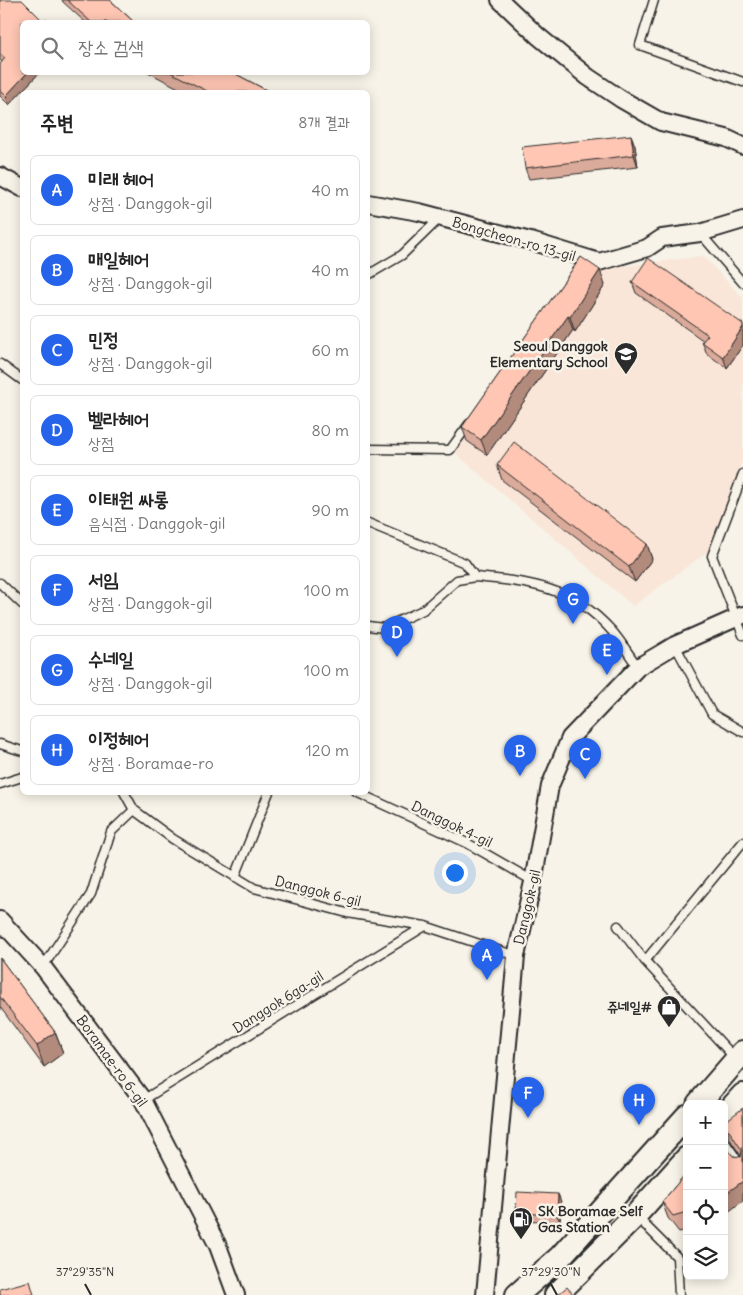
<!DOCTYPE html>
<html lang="ko">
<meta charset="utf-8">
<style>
body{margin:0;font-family:Delius,"Poor Story",sans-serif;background:#f2f2f2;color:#222}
.controls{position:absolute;right:15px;bottom:15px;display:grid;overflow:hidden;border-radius:8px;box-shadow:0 2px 12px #0003}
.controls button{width:45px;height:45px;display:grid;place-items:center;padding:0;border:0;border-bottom:1px solid #e0e0e0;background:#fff;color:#222;font:25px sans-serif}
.you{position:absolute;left:454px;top:872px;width:18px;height:18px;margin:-12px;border:4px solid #fff;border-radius:50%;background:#1a73e8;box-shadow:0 0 0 8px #1a73e833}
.badge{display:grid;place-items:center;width:32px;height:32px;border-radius:50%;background:#2563eb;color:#fff;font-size:16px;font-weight:700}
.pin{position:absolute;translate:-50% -41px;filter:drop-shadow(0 1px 2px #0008)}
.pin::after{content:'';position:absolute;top:26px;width:18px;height:15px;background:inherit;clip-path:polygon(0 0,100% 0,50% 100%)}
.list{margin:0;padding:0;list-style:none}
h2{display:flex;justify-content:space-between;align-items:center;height:65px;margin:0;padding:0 20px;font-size:21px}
h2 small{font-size:16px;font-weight:400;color:#767676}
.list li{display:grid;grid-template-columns:32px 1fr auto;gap:15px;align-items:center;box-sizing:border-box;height:70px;margin:0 10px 10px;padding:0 10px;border:1px solid #e0e0e0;border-radius:8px}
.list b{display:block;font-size:19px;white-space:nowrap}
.list p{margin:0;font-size:16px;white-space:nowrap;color:#767676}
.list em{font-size:16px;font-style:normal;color:#767676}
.icon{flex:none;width:28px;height:28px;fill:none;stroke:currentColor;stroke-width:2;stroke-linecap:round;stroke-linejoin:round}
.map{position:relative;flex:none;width:743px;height:1295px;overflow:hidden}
.search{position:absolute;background:#fff;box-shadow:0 2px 12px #0003;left:20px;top:20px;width:350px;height:55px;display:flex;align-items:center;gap:12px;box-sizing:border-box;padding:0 18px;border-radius:8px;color:#767676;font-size:19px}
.panel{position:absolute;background:#fff;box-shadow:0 2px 12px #0003;left:20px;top:90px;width:350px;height:705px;border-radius:8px}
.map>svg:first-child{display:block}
.built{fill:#f9e6d8}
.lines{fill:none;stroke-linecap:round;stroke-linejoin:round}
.service-casing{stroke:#2b2b2b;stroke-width:11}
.minor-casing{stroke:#2b2b2b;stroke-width:20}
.secondary-casing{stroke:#2b2b2b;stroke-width:26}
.service{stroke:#f7f3e8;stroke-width:8}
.minor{stroke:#f7f3e8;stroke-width:16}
.secondary{stroke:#f7f3e8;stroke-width:22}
.wall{fill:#daaa9a;stroke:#2b2b2b}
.shaded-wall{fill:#b28b7d;stroke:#2b2b2b}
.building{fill:#fec6b3;stroke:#2b2b2b}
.ticks{fill:none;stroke:#2b2b2b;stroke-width:2}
.labels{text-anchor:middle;stroke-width:5;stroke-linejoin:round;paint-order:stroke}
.street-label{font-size:14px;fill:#2b2b2b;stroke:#f7f3e8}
.poi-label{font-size:14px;font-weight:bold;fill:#2b2b2b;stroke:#f7f3e8;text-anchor:end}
.ticks-label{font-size:12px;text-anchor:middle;fill:#2b2b2b;stroke:#f7f3e8;stroke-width:5;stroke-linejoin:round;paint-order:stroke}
</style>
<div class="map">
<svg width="743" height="1295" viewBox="0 0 743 1295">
<rect width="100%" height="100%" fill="#f7f3e8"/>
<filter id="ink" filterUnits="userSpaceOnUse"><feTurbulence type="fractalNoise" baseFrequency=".02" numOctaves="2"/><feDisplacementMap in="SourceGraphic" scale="10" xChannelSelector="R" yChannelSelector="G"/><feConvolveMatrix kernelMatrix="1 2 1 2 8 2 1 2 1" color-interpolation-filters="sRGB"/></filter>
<g filter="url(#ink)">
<path class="built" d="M703 256 743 298V458L710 550 633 606 454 452 585 271Z"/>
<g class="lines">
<g class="service-casing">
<path id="service" d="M654 0 640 45 743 82
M700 233 743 283
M368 275 402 255 440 218
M0 364 22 380
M368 449 450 450 469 424
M743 474 712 556 743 635
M368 523 465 563 475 577C528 582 572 586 611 630 621 641 629 655 638 667
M0 583 22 604
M368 626 383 628 423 610 457 580 475 577
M675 645 712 714 743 732
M0 744 22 751
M0 784 22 777
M124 792 134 810 173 839 254 888 347 913 425 926 516 956
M356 792 467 843 533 881
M235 877 269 792
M618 926 645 961 735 1058
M645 961 743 842
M43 967 91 894 111 832 134 810
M143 1100 425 926
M724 1141 743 1168
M637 1217 677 1257 679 1295"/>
</g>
<g class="minor-casing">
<path id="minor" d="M500 0 538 36 588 77 621 99 661 122 726 138 743 146
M0 176 22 188
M368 203 419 212 534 242 599 262 647 248 662 238 700 233 743 220
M0 920 43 967 143 1100 218 1246 236 1295
M485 1295 516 956 533 882 550 786 570 738 638 667 675 645 743 615"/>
</g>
<g class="secondary-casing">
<path id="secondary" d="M698 1104 743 1052
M724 1116 743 1095
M517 1295 560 1257 687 1116
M556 1295 635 1216 687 1158"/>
</g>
<use href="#service" class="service"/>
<use href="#minor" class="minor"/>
<use href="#secondary" class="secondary"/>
</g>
<path class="wall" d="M0 0 22 72H40L9 105 0 96V64L2 62 0 60Z
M62 0H110L134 22H85L63 2Z
M148 72H232L270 92H186Z
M631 135 635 146 638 167 529 179 525 168Z
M581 257 605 285 575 332 573 330 487 455 467 441 462 427Z
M632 282 743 324V345L727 368 707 354 702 342 704 341 636 293Z
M497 465 647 544 652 559 635 582 502 480Z
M0 958 55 1032 63 1053 44 1067 0 1007Z
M743 1108V1201L733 1156 741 1157V1156L731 1141 725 1125Z
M687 1172V1230L679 1232 668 1218 662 1202Z
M558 1194 561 1202 560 1222 519 1220 516 1213Z"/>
<path class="shaded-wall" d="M28 72H40L9 105 6 96Z
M631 135 635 146 638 167 634 155Z
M600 270 605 285 575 332 570 317Z
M568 316 573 330 487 455 481 440Z
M743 327V345L727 368 723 357Z
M647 544 652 559 635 582 629 567Z
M55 1032 63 1053 44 1067 37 1046Z
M743 1181V1201L724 1215V1195Z
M558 1194 561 1202 560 1222 557 1215Z"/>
<path class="building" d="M0 0H22L43 21 46 19 50 22H22V72H28L6 96 0 90V64L5 58 0 54Z
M67 0H110L134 22H91Z
M170 72H232L270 92H209Z
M631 135 634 155 525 168 522 147Z
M581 257 600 270 570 317 568 316 481 440 462 427Z
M648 258 743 324V327L723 357 702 342 708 335 632 282Z
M514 442 647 544 629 567 497 465Z
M0 958 55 1032 37 1046 0 997Z
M743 1108V1181L724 1195V1144L733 1156 741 1157 742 1150 725 1125 727 1120Z
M687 1172V1212L673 1216 662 1202Z
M517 1192 558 1194 557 1215 516 1213Z
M30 1281 34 1295H0V1289Z
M567 1287 574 1295H557Z"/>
</g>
<path class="ticks" d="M85 1284 91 1295M551 1284 557 1295"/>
<defs>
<g id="school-pin" transform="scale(1.25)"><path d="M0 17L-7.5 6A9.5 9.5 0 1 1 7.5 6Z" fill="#2b2b2b" stroke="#f7f3e8"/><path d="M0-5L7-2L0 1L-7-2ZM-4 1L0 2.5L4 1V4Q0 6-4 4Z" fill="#fff"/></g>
<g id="shop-pin" transform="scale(1.25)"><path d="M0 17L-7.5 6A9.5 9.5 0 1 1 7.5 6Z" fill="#2b2b2b" stroke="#f7f3e8"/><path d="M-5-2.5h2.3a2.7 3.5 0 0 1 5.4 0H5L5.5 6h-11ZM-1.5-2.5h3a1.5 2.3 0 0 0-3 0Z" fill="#fff"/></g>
<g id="fuel-pin" transform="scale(1.25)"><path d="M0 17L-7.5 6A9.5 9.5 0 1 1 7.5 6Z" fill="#2b2b2b" stroke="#f7f3e8"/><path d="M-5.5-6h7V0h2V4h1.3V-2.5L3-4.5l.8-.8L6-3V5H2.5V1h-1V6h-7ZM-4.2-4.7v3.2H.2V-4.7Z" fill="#fff"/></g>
</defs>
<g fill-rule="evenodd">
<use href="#school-pin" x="626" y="354"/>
<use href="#shop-pin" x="669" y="1007"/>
<use href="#fuel-pin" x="521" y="1219"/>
</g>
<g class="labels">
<g class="street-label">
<text transform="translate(514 239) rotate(16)" y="5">Bongcheon-ro 13-gil</text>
<text transform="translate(452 824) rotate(26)" y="5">Danggok 4-gil</text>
<text transform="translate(318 891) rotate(14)" y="5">Danggok 6-gil</text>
<text transform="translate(527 907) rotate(-77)" y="5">Danggok-gil</text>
<text transform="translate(278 1002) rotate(-32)" y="5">Danggok 6ga-gil</text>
<text transform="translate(112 1061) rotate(54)" y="5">Boramae-ro 6-gil</text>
</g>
<g class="poi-label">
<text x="608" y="351">Seoul Danggok<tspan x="608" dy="16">Elementary School</tspan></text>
<text x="652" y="1012">쥬네일#</text>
<text x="538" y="1216" text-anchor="start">SK Boramae Self<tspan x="538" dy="16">Gas Station</tspan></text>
</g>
</g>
<g class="ticks-label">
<text x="85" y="1276">37°29'35"N</text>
<text x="551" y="1276">37°29'30"N</text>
</g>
</svg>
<div class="controls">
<button>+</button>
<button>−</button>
<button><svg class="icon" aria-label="locate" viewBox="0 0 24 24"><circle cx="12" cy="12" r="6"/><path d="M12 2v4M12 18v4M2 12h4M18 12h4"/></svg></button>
<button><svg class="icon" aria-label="layers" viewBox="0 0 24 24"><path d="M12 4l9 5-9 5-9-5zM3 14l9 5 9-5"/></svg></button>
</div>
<div class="you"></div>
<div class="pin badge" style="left:487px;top:980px">A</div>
<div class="pin badge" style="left:520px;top:776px">B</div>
<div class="pin badge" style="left:585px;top:779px">C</div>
<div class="pin badge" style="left:397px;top:657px">D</div>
<div class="pin badge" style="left:607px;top:675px">E</div>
<div class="pin badge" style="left:528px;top:1118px">F</div>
<div class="pin badge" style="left:573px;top:624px">G</div>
<div class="pin badge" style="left:639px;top:1125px">H</div>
<div class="search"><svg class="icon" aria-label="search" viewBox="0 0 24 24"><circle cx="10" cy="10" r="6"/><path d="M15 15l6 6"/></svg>장소 검색</div>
<section class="panel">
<h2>주변<small>8개 결과</small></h2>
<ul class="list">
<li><span class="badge">A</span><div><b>미래 헤어</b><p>상점 · Danggok-gil</p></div><em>40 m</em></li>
<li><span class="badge">B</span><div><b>매일헤어</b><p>상점 · Danggok-gil</p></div><em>40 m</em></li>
<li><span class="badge">C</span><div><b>민정</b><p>상점 · Danggok-gil</p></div><em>60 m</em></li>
<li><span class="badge">D</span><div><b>벨라헤어</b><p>상점</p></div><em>80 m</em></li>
<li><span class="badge">E</span><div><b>이태원 싸롱</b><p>음식점 · Danggok-gil</p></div><em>90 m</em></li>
<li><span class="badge">F</span><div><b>서임</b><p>상점 · Danggok-gil</p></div><em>100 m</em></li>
<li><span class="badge">G</span><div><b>수네일</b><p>상점 · Danggok-gil</p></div><em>100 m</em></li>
<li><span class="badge">H</span><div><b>이정헤어</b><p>상점 · Boramae-ro</p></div><em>120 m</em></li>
</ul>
</section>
</div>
